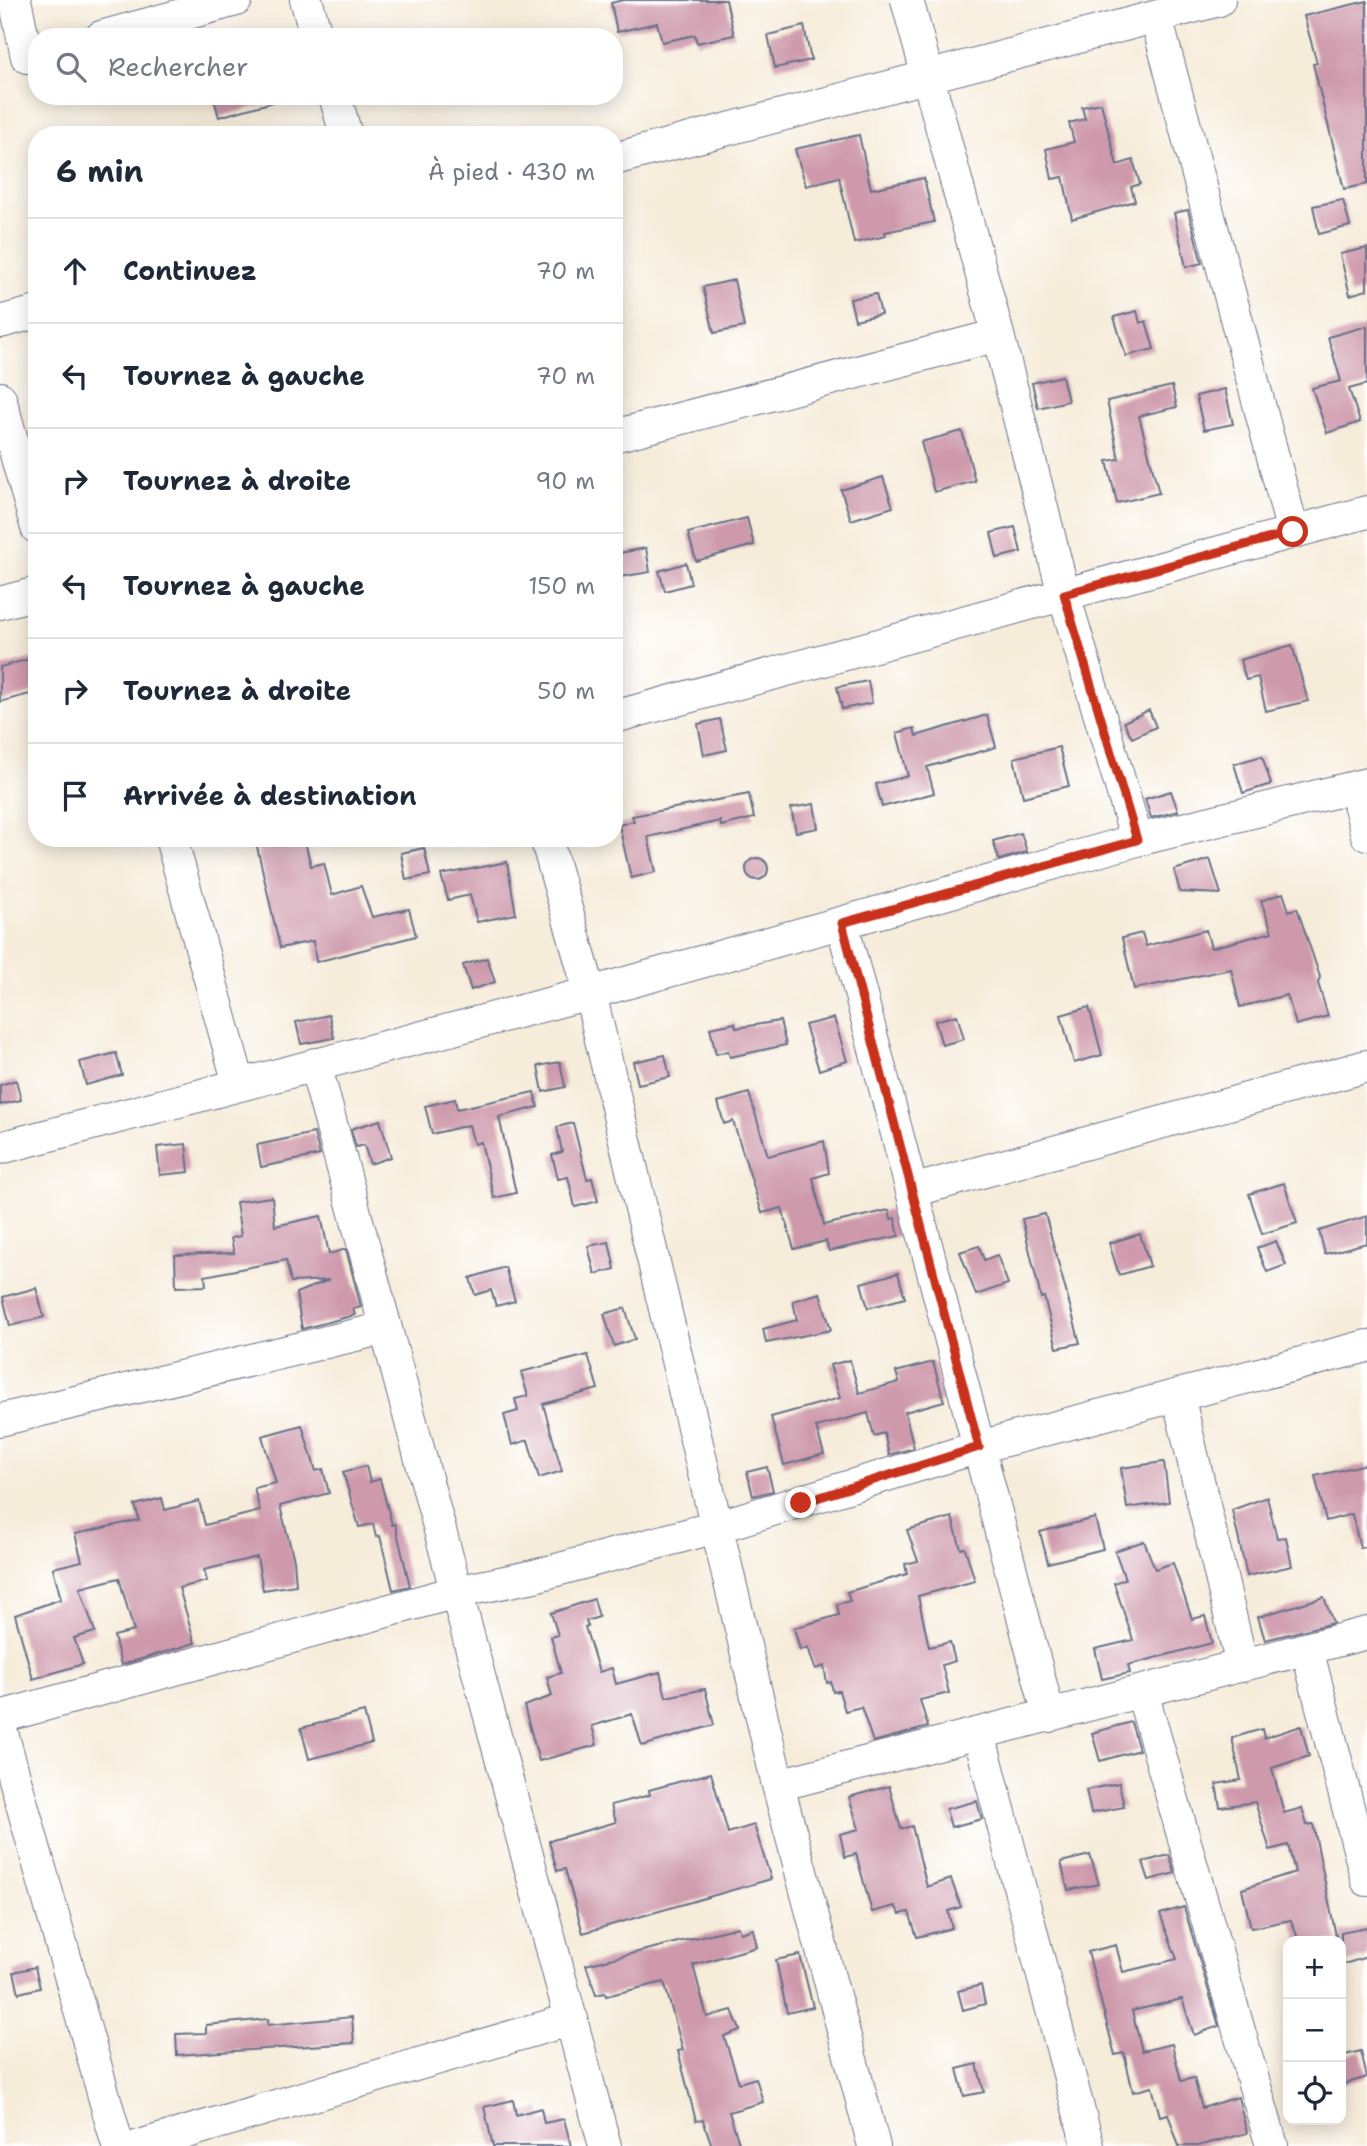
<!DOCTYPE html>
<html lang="fr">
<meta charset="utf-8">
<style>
body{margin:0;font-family:"Shantell Sans",sans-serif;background:#f2f2f3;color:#1f2937}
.controls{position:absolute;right:21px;bottom:21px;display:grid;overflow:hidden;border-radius:14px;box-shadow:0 4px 18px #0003}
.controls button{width:63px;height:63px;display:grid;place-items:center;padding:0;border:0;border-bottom:2px solid #e0e1e3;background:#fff;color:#1f2937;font:35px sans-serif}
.stop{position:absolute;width:21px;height:21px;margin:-16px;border:5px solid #c8321e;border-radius:50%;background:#fff}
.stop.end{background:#c8321e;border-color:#fff;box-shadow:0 2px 7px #0008}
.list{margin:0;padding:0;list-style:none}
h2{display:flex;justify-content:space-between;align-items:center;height:91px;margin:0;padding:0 28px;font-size:30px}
h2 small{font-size:23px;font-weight:400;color:#747a83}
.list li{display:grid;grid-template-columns:46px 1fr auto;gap:21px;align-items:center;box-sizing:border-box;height:105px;padding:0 28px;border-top:2px solid #e0e1e3}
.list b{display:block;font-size:26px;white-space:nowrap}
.list em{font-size:23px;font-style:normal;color:#747a83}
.icon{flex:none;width:38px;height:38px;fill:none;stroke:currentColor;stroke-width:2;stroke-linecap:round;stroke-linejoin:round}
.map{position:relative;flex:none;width:1367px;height:2146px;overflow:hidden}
.search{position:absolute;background:#fff;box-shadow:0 4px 18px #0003;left:28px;top:28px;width:595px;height:77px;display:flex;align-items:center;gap:18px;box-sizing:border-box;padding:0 24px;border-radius:28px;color:#747a83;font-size:26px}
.panel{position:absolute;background:#fff;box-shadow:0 4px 18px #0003;left:28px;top:126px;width:595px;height:721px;border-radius:28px}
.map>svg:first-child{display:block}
.building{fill:#ce99ab}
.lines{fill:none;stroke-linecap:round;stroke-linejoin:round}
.minor-casing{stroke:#687189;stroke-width:34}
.minor{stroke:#fff;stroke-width:32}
.route{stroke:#c8321e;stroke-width:9}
</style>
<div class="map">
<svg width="1367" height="2146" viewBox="0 0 1367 2146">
<rect width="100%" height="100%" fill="#fff"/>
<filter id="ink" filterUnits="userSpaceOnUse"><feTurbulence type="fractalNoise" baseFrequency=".0143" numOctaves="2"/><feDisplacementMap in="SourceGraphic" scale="14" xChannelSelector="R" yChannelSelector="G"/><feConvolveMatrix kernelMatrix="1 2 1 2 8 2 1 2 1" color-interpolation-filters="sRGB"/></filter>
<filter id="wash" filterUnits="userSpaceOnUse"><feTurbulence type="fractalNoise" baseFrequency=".00686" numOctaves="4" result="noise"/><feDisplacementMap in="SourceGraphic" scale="28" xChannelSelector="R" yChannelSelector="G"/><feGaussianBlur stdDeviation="1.57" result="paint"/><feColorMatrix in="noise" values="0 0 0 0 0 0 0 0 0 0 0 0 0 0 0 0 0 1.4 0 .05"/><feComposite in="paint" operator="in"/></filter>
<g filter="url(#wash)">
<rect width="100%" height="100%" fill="#f6ecda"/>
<g id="blocks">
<path class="building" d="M623 0H726L734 35 697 43 695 35 662 42 657 23 617 32 611 3Z
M1367 1V184L1344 189 1313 64 1317 63 1304 16Z
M804 26 811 60 775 68 768 35Z
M213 96H272L273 102 219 117Z
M1101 103 1117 165 1133 160 1140 184 1131 187 1135 201 1072 219 1063 177 1052 179 1046 149 1074 142 1069 123 1085 119 1082 107Z
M859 135 871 189 924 178 934 222 885 232 886 236 854 243 839 177 806 186 795 149Z
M1343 200 1350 226 1319 234 1313 206Z
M1188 210 1202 263 1186 267 1174 213Z
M1367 248V290L1350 295 1340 254Z
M734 280 744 327 714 333 703 287Z
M876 294 881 314 855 320 850 299Z
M1137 311 1140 323 1146 321 1154 349 1126 356 1114 317Z
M1367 326V384L1349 389 1360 422 1327 433 1312 388 1341 381 1328 337Z
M1062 376 1068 401 1038 408 1032 383Z
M1172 386 1177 407 1139 416 1159 493 1117 503 1107 461 1119 459 1107 401Z
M1225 389 1233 424 1204 430 1196 396Z
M962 431 975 481 934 492 921 442Z
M883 477 893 507 851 520 841 490Z
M747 518 754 545 696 561 688 533Z
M1015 527 1021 552 997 558 991 533Z
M646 548 650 572 614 578V554Z
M686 563 691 584 665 591 659 571Z
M1292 645 1308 701 1266 711 1258 677 1246 680 1240 660Z
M37 657V692L0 702V667Z
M868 681 872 703 842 709 837 687Z
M1149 710 1156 727 1132 738 1124 722Z
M987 715 996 747 927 767 934 793 882 807 876 784 908 776 897 733 914 728 916 736Z
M720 719 727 750 704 755 698 724Z
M1059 747 1069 786 1023 797 1014 758Z
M1262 756 1271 784 1243 793 1234 764Z
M1171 791 1178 811 1151 818 1145 799Z
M749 794 754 818 721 826 720 821 648 837 656 872 631 878 619 825 634 821 632 816Z
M814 804 818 828 796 832 791 808Z
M1021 833 1027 852 999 860 993 841Z
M268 838H304L311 866 324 863 332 895 361 886 372 917 409 909 416 936 316 962 313 941 280 948 256 842Z
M424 848 430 875 406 880 401 853Z
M746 869a11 11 0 1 1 22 0a11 11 0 1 1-22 0Z
M1210 859 1221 894 1180 892 1174 870Z
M507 862 516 914 477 922 470 895 448 900 441 875Z
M1283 893 1289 911 1297 908 1320 977 1318 983 1328 1016 1296 1025 1287 995 1240 1007 1231 969 1134 989 1122 938 1142 933 1146 946 1206 930 1211 948 1272 932 1261 901Z
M487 958 495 982 471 990 463 965Z
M1089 1007 1102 1055 1074 1063 1061 1015Z
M329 1015 334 1038 301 1044 296 1022Z
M957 1015 964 1039 942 1045 935 1021Z
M834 1018 847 1061 819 1070 805 1025Z
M780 1021 786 1045 730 1057 728 1051 716 1054 710 1028 735 1023 736 1028Z
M116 1053 122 1075 86 1085 80 1062Z
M665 1055 670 1077 638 1084 633 1062Z
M560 1062 565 1087 543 1092 538 1066Z
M16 1080 21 1100 0 1105V1085Z
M534 1092 538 1107 499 1117 516 1193 494 1198 481 1142 474 1144 469 1125 432 1134 425 1106 455 1099 457 1109Z
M749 1093 768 1156 824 1141 829 1173 813 1178 824 1225 889 1210 891 1219 895 1218 899 1236 829 1251 826 1241 794 1249 782 1208 762 1213 733 1121 724 1124 718 1102Z
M380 1120 391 1157 370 1164 364 1145 356 1147 351 1129Z
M573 1123 587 1179 592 1178 598 1201 575 1207 568 1177 558 1179 552 1155 562 1152 557 1127Z
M314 1133 320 1155 261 1167 257 1145Z
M186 1144 189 1172 160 1175 157 1147Z
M1284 1183 1297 1223 1262 1234 1249 1194Z
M272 1197 275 1226 321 1216 329 1254 346 1249 361 1307 353 1309 355 1315 302 1329 296 1293 329 1280 291 1282 286 1260 205 1276 206 1286 176 1287 175 1255 234 1253 231 1238 241 1236 236 1202Z
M1045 1214 1080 1343 1057 1348 1044 1297 1041 1298 1022 1219Z
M1367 1216V1243L1325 1254 1319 1231Z
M1140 1234 1150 1266 1119 1275 1109 1243Z
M1276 1241 1286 1265 1267 1272 1257 1248Z
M609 1242 615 1269 595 1274 588 1246Z
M979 1246 984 1260 997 1255 1008 1284 976 1295 960 1252Z
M505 1267 515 1301 496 1306 491 1290 475 1295 470 1278Z
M898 1273 905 1298 868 1308 861 1283Z
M36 1288 44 1317 10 1326 3 1297Z
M820 1293 831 1330 766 1343 763 1329 797 1320 793 1301Z
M625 1308 635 1339 614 1346 604 1314Z
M588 1355 598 1389 543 1404 562 1471 539 1478 528 1440 512 1445 504 1415 518 1411 515 1399 528 1396 521 1372Z
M850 1360 859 1393 899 1382 896 1372 933 1362 944 1401 905 1412 914 1448 889 1455 884 1433 874 1436 868 1413 816 1427 824 1454 784 1465 771 1417 840 1398 830 1365Z
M302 1425 316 1471 323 1469 329 1493 280 1506 294 1560 296 1585 263 1590 257 1557 204 1570 207 1581 179 1588 195 1643 121 1665 114 1636 134 1631 119 1578 80 1588 95 1632 74 1638 83 1664 33 1679 15 1615 61 1599 53 1568 82 1561 75 1534 139 1520 135 1505 162 1498 165 1510 199 1501 205 1525 260 1511 254 1488 276 1483 262 1436Z
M1164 1462 1169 1502 1127 1508 1121 1468Z
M1367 1464V1547L1360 1548 1352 1514 1326 1521 1315 1476Z
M366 1466 370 1482 380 1479 392 1525 395 1524 410 1586 393 1590 380 1536 376 1537 373 1524 359 1527 343 1472Z
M767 1467 773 1491 753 1496 747 1472Z
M1267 1497 1277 1538 1286 1537 1292 1566 1247 1576 1232 1510Z
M952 1517 961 1549 965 1548 975 1581 918 1596 929 1647 950 1642 955 1661 942 1665 949 1693 920 1700 928 1727 873 1742 861 1707 845 1711 839 1691 833 1692 831 1682 827 1683 824 1666 815 1669 808 1647 800 1650 794 1628 839 1615 837 1604 850 1601 847 1592 907 1574 905 1564 918 1561 907 1530Z
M1095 1518 1103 1549 1048 1563 1040 1532Z
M1144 1541 1155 1569 1173 1563 1192 1619 1205 1616 1212 1643 1128 1665 1130 1673 1102 1679 1095 1649 1133 1640 1114 1583 1125 1579 1115 1551Z
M1324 1597 1333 1623 1265 1640 1258 1617Z
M594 1599 599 1617 586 1621 588 1626 585 1627 599 1672 612 1668 616 1684 660 1672 666 1697 705 1689 714 1725 642 1746 632 1714 592 1726 597 1745 539 1761 524 1706 552 1696 547 1677 561 1673 551 1637 558 1635 551 1613Z
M364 1712 372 1743 309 1759 301 1728Z
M1131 1722 1139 1750 1100 1761 1092 1733Z
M1301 1726 1309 1756 1272 1768 1284 1813 1302 1808 1307 1825 1313 1824 1337 1941H1299L1291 1920 1251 1928 1242 1889 1295 1872 1288 1845 1270 1850 1255 1802 1220 1807 1216 1784 1241 1780 1232 1738 1262 1729 1264 1738Z
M711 1773 728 1833 754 1825 771 1879 583 1933 565 1869 557 1871 549 1841 616 1822 611 1805 650 1795 649 1790Z
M1119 1783 1124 1807 1091 1813 1086 1790Z
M889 1786 901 1829 912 1826 927 1887 951 1879 961 1907 948 1911 952 1928 917 1937 909 1912 900 1914 895 1906 872 1912 856 1854 845 1857 840 1834 859 1829 849 1797Z
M977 1801 982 1819 951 1827 946 1809Z
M1090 1855 1099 1884 1068 1890 1061 1862Z
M1169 1855 1175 1873 1149 1880 1143 1862Z
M1184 1907 1219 2026 1194 2035 1182 1999 1132 2011 1142 2051 1172 2044 1181 2081 1194 2078 1202 2108 1238 2097 1247 2133 1198 2146H1179L1168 2114 1160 2116 1152 2087 1133 2092 1124 2053 1115 2055 1088 1952 1116 1945 1123 1972 1177 1959 1160 1914Z
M738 1927 740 1933 753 1929 757 1947 693 1965 707 2017 732 2010 740 2030 724 2036 739 2083 756 2078 763 2102 729 2112 740 2146H712L703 2120 696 2121 678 2051 683 2050 664 1982 606 1996 605 1993 596 1995 586 1965Z
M1367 1927V1957L1341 1965V1932Z
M800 1955 813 2007 787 2013 776 1960Z
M35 1967 40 1988 19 1993 14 1972Z
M981 1985 985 2004 963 2010 958 1991Z
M352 2017 354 2043 177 2055 176 2034 206 2033V2025L268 2019V2025Z
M1361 2051 1367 2077 1341 2085V2056Z
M977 2064 984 2092 964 2096 957 2069Z
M513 2100 516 2115 541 2108 544 2123 564 2119 571 2146H493L484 2107Z"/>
</g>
</g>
<g filter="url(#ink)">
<use href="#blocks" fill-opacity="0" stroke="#687189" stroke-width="2"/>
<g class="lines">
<g class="minor-casing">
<path id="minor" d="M15 0 27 57
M306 0 317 37
M907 0 998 335 1064 595 1137 840
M1156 17 1293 532
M101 37 236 0
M335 96 346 135
M614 159 1219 0
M0 322 37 312
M0 398 37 528
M614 436 998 335
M0 603 37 593
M614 717 1367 512
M1355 787 1367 835
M171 838 239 1084
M546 838 590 993 778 1785 874 2146
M842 923 1049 1716
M315 1064 605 2146
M0 1148 590 993 1137 840 1367 784
M912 1191 1367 1066
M1178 1395 1242 1666
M0 1420 385 1328
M1307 1649 1367 1880
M1142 1692 1272 2146
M0 1717 456 1592 534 1576 716 1527 979 1447 1367 1346
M0 1726 118 2146
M979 1734 1088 2146
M778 1785 1367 1633
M139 2146 572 2019"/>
</g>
<use href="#minor" class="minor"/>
</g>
</g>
<g class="lines" filter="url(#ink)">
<path class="route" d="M801 1503 979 1447 842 923 1137 840 1064 594 1293 532"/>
</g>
</svg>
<div class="controls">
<button>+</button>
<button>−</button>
<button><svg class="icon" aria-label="locate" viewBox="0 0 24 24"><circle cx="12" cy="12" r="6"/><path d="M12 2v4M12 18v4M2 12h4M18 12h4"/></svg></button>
</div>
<div class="stop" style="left:1293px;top:532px"></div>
<div class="stop end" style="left:801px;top:1503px"></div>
<div class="search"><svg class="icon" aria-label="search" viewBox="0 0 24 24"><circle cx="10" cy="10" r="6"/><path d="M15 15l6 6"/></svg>Rechercher</div>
<section class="panel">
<h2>6 min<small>À pied · 430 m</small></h2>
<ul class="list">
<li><svg class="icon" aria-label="ahead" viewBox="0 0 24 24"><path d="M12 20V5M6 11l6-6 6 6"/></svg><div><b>Continuez</b></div><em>70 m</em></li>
<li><svg class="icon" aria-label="left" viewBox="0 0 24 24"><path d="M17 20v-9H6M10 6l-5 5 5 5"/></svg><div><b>Tournez à gauche</b></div><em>70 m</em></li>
<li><svg class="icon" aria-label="right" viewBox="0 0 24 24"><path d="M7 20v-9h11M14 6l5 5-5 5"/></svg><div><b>Tournez à droite</b></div><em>90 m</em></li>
<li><svg class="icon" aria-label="left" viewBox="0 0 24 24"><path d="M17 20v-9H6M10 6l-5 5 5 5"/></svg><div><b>Tournez à gauche</b></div><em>150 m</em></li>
<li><svg class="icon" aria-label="right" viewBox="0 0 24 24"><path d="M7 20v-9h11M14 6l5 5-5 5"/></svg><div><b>Tournez à droite</b></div><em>50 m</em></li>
<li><svg class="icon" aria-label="arrive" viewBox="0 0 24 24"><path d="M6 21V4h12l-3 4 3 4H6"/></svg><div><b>Arrivée à destination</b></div></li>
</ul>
</section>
</div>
